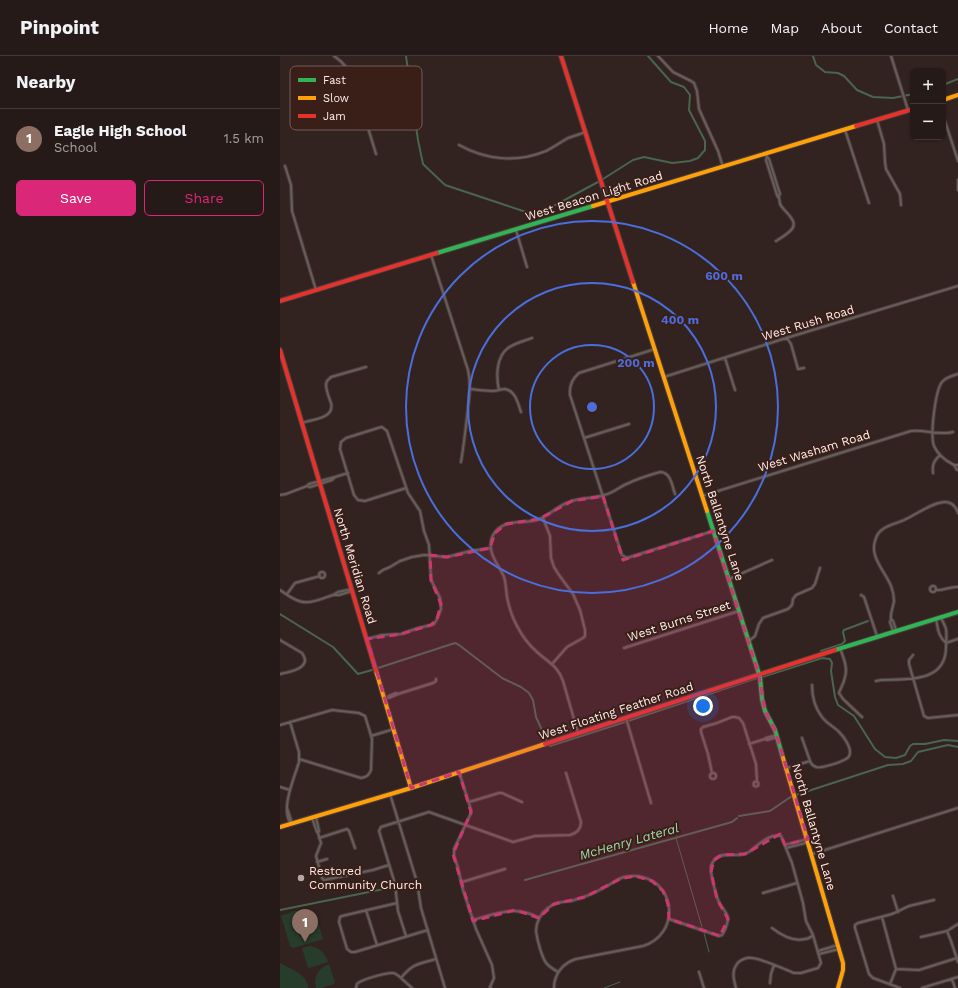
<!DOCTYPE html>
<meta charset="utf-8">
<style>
body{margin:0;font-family:"Work Sans",sans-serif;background:#2e2321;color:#f1f3f6}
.controls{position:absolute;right:12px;top:12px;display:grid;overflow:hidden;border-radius:6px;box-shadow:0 1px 3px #0004}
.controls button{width:36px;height:36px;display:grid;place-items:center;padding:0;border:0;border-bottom:1px solid #423837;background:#261a18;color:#f1f3f6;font:20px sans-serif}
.you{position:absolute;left:423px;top:650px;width:14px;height:14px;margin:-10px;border:3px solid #fff;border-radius:50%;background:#1a73e8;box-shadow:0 0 0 6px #1a73e833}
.badge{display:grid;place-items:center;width:26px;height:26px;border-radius:50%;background:#db2777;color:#fff;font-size:13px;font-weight:700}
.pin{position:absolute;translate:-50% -33px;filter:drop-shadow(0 1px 2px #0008)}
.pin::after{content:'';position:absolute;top:21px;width:14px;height:12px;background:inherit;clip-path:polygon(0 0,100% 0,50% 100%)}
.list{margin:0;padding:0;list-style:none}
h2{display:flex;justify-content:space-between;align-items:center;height:52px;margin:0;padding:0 16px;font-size:17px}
h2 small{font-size:13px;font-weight:400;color:#a4a1a2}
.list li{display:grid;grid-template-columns:26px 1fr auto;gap:12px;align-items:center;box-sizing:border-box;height:60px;padding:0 16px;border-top:1px solid #423837}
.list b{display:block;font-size:15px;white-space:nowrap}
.list p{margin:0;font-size:13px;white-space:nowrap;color:#a4a1a2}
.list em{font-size:13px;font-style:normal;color:#a4a1a2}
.actions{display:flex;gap:8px;padding:12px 16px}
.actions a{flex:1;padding:9px 0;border:1px solid #db2777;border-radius:6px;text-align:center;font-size:14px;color:#db2777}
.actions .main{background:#db2777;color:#fff}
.map{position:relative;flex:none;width:678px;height:932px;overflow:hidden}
header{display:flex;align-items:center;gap:24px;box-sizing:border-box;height:56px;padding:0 20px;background:#261a18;border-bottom:1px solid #423837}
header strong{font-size:19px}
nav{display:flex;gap:22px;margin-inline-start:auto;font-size:14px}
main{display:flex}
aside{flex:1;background:#261a18}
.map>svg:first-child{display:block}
.green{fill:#283c2b}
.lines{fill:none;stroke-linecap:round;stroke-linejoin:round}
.stream{stroke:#49654f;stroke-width:1}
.canal{stroke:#49654f;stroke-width:2}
.street-casing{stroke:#4a3e3b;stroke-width:4}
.fast-casing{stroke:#4a3e3b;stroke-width:6}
.slow-casing{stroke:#4a3e3b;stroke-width:6}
.jam-casing{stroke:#4a3e3b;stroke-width:6}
.street{stroke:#695d5b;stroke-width:2}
.fast{stroke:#30b455;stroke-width:4}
.slow{stroke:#ff9f0a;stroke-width:4}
.jam{stroke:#e5322d;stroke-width:4}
.marked{fill:#cb3870;fill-opacity:0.2;stroke:#cb3870;stroke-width:3;stroke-dasharray:8 5;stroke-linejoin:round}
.ring{fill:none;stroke:#4a6edc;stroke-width:2}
.poi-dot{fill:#b7a7a3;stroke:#3a1e18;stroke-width:1.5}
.labels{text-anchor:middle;stroke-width:4;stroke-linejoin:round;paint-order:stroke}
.street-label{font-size:12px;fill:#feeeea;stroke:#3a1e18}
.poi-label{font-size:12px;fill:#feeeea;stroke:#3a1e18;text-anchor:start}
.water-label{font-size:13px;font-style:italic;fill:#a2dab0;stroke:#3a1e18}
.key{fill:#3a1e18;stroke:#755c57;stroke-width:1}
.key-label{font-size:11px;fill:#feeeea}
.centre{fill:#4a6edc;stroke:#3a1e18;stroke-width:2}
.ring-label{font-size:12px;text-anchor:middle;font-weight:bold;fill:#4a6edc;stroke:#3a1e18;stroke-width:4;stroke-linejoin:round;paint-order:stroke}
</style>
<header>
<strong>Pinpoint</strong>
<nav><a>Home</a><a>Map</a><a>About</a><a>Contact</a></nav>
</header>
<main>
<aside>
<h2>Nearby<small></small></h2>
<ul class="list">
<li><span class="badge" style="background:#8d6e63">1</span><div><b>Eagle High School</b><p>School</p></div><em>1.5 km</em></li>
</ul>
<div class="actions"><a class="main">Save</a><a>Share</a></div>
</aside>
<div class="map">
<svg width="678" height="932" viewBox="0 0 678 932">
<rect width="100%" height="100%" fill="#322320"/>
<path class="green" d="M15 855C37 855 38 866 43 883L13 892 10 890 1 860Z
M30 890C40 892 45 897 48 906L29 912H28L22 892Z
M0 907C10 913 28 918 28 932H0Z
M49 908 55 926 54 928 41 932H36C33 920 39 912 49 908Z"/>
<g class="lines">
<path class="stream" d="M396 782 422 871
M424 877 429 896
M324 932 340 926"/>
<path class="canal" d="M126 0 138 84 143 108 165 129 246 156 259 157 268 153 318 126
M533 0 536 9 545 16 558 17 564 20 577 34 593 41 613 42 633 38
M663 29 678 23
M323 123 353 104 364 101 392 107 410 105 418 102 425 94V85L409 54 410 39 404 31 391 26 368 0
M0 558 53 591 78 618 92 614
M541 595 562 588 565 585 563 576 564 574 588 565
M98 612 175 587 179 589 222 622 241 631 249 637 253 644 256 661 267 685
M482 621 542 602 550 603 552 607 551 615 555 641 558 649 574 660 595 693 605 701 616 702 625 699 630 690 633 688H645L664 684 678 685
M348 665 477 622
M269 689 270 690 345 666
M516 739 608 709 623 708 631 705 638 696 668 689 678 691
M459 760 490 755 512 740
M245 824 452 766 457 762
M0 854 109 832"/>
<g class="street-casing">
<path id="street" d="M54 0C63 6 69 13 73 23L96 98
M378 0 393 16 411 25 414 27 417 35 419 53 438 95 443 111
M611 0 628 54
M663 59 678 105
M597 64 604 88 605 106 606 113 620 138 621 149
M565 74 589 147
M179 89C206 104 237 107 266 95 274 91 281 86 288 82 294 80 300 78 306 76
M486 98 487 101 489 103 500 138 498 141 497 139 486 104 487 101
M5 110 11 129 12 155 36 234
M678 124V134
M236 174 247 211
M496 185C501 182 506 179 510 175 521 166 504 156 500 148 500 146 499 143 499 141
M151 199 188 314C191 327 190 339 188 352 186 370 184 388 181 406
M507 282 511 288 518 313 524 312
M375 293 299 317C292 323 289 330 290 339L342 499 347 502 350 501 433 475
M445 302 455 334
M384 321 503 283 678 230
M190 333C198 334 205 335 213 335 217 335 221 333 225 333 236 335 238 348 241 356
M219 334C216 321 216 301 228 292 235 287 244 285 252 282
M22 367C32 363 55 363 51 347 49 341 46 335 46 328L47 325 51 321 86 311
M304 382 349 368
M674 409C666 405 658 399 654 390 650 380 655 335 662 326 666 321 672 320 678 318
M677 414 674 409H678
M653 417C652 408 654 405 660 399
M55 421 68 417
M0 439 6 438 27 430 29 428 55 421 52 424 30 431 27 430
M422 440 631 375C644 373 660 380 673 376
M263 462 270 480 271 502 274 511 279 519 293 538 300 554 305 574V580L303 582 287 591 272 608
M39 519a3 3 0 1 1 6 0a3 3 0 1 1-6 0Z
M99 517 103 514 110 511 120 505 132 501 144 499 167 501 190 495 211 492
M449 523 492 504
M650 533a3 3 0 1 1 6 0a3 3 0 1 1-6 0Z
M72 533 58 536 53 539H59L72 535
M0 534C6 538 12 543 19 545 30 549 43 542 53 539
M656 534C664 535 670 530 678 531
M7 538 15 527 40 520
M581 539 584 541 597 580
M611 563C610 557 613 552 614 545 614 540 613 535 611 530 605 515 588 500 596 482 597 479 600 475 603 473 610 468 619 467 626 463 637 458 653 446 665 446 673 446 676 451 678 457
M656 563C658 573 658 580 666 587
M613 575 610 566 611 563 613 565 616 574
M87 583 102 579 121 578 138 572 151 569 154 568 157 563 161 553 160 542 151 524 149 489 144 475 140 455 128 437 107 375 102 371 98 372 66 382 61 386 60 393 74 439 78 444 85 445 126 432
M0 584 22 597C33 612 10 616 0 618
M469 585 475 580 479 568 483 562 508 553 512 549 513 543 516 539 532 532 535 528 540 512
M666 587 678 583
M344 592 459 555
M560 592C563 601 568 611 565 621 564 627 561 631 559 637L563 643 582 661
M633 599 629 604V608L644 660 648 662 678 659
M596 625 601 624C627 623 666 627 666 591 666 585 667 579 666 573 665 569 662 565 661 561
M118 638 116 637 109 640 108 641 109 642 118 638 153 627 156 625V623
M346 662 371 747
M0 669 52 654 79 657 85 660 86 663 92 683 91 714C89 719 87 721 81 722L19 703
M298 677 283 625C278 610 268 606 257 596 249 589 242 580 237 570 232 561 229 551 227 541 226 534 226 527 224 521 220 511 212 503 211 493 210 488 211 483 213 479 223 462 242 468 257 464 269 460 277 450 289 446 300 441 313 443 324 439 334 437 340 430 349 427 359 422 370 419 380 416 391 416 392 430 395 438
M497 679 486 682 485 683 487 684 498 681
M91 680 114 673
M522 682 530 705C531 708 533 710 536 711 541 713 561 706 566 703 568 702 570 699 570 696 570 690 564 681 560 677 555 671 547 668 542 661 535 652 532 641 532 629
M469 688 485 683
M507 712 530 705
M179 716 191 754V757L174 793V800L178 812 183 834 196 873 212 909 214 922 210 931 211 932
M432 717 428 698 421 676V673L423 671 437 667 452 661H455L459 662 463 667 476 708 477 726
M430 720a3 3 0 1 1 6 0a3 3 0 1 1-6 0Z
M473.5 728a2.5 2.5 0 1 1 5 0a2.5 2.5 0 1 1-5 0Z
M0 731 10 734
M110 738 137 826 141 852 165 932
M189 746 219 737H222L242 746
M7 752 11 764V768C0 753 14 723 19 706V696L10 666
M32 762 37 776 38 777 39 775 36 761
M38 777 41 787 36 800 42 822 44 824 93 814 109 809
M39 782 67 773 69 775 75 792
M505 789 528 783
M506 792 529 786
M532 798 678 752
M37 806 47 803
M182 826 225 813
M483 837 517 827
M613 840 618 856
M117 847 62 860 60 861 59 866 67 893 71 896H75L148 874
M86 854 97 889
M602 861 616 913 610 928
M389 863 439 880 442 879C445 875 448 867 448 862 447 856 441 851 439 846 436 840 430 816 431 810 432 807 434 804 436 802 445 795 457 803 469 796 477 790 489 777 501 780L512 807 523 847 526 865 533 879 541 907 538 912 521 917H514C504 913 477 900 467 902 463 903 459 905 457 908 451 916 454 924 456 932
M193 864C217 857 236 849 259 862
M492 872C501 879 513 886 525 883 528 883 531 881 533 879
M667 875 671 885 678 906
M126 880 118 855 115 828 99 775 101 771 149 756 233 786 255 780 290 779C297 777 301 773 301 766L286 717
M641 881 667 875 678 868
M538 895 558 889
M539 898 559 893
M616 913 639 914 677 902
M419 916 424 932
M121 922 132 932
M672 923 675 932
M490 927 491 918 494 909
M76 932 77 928C80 924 107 916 113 917 116 917 118 920 121 922 133 907 139 908 156 903
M274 932C274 918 283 907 296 903L363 890C399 879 397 829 362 821 356 819 350 820 344 821 337 823 332 828 325 831 315 837 303 842 291 845 283 846 275 846 268 852 261 857 256 866 256 875 257 883 262 904 268 909 271 912 275 914 278 916
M620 932 593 922 589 918 575 872V869L578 867 612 858 629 850 654 844
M642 932 678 921"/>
</g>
<g class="fast-casing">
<path id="fast" d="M157 197 313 150
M427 455 480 621 482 643 485 655 495 674 503 702
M555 594 678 556"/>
</g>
<g class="slow-casing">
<path id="slow" d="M663 44 678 39
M313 150 576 70
M353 226 427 455
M96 615 131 732
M503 702 563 907V914L558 932
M0 771 131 732 265 688"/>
</g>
<g class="jam-casing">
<path id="jam" d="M281 0 353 226
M576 70 633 53
M0 245 157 197
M0 294 96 615
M265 688 555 594"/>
</g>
<use href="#street" class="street"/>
<use href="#fast" class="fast"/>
<use href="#slow" class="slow"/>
<use href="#jam" class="jam"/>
</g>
<path class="marked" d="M323 440 343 504 433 475 479 619 485 655 495 674 528 783 505 789 500 778 465 798 442 799 434 804 431 816 437 843 448 863 440 880 389 863 388 848 383 835 372 825 355 820 340 823 305 841 274 848 259 862 235 854 193 865 173 798 191 756 179 716 131 732 87 583 121 578 151 569 157 563 161 548 151 524 150 499 167 501 210 492 215 477 226 468 259 463 292 445Z"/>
<g class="ring">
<circle cx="312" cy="351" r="62"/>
<circle cx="312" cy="351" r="124"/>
<circle cx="312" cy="351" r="186"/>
</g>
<circle class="poi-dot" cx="21" cy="822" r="4"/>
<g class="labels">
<g class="street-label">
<text transform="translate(314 140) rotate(-17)" y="4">West Beacon Light Road</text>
<text transform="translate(528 267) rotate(-17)" y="4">West Rush Road</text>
<text transform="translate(534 395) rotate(-17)" y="4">West Washam Road</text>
<text transform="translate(440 462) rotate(72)" y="4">North Ballantyne Lane</text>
<text transform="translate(75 510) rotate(73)" y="4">North Meridian Road</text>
<text transform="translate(399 565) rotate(-18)" y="4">West Burns Street</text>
<text transform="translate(336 655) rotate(-18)" y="4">West Floating Feather Road</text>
<text transform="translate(534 771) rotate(74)" y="4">North Ballantyne Lane</text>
</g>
<g class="poi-label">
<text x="29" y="819">Restored<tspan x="29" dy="14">Community Church</tspan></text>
</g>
<g class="water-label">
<text transform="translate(349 785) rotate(-16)" y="5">McHenry Lateral</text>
</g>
</g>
<rect x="10" y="10" width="132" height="64" rx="6" class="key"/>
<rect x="18" y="22" width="18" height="4" fill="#30b455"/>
<rect x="18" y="40" width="18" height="4" fill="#ff9f0a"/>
<rect x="18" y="58" width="18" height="4" fill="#e5322d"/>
<g class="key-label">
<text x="43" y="28">Fast</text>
<text x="43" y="46">Slow</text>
<text x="43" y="64">Jam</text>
</g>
<circle cx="312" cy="351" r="6" class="centre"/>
<g class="ring-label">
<text x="444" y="224">600 m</text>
<text x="400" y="268">400 m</text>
<text x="356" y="311">200 m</text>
</g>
</svg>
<div class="controls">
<button>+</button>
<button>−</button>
</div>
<div class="you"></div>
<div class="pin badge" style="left:25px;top:886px;background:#8d6e63">1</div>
</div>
</main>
